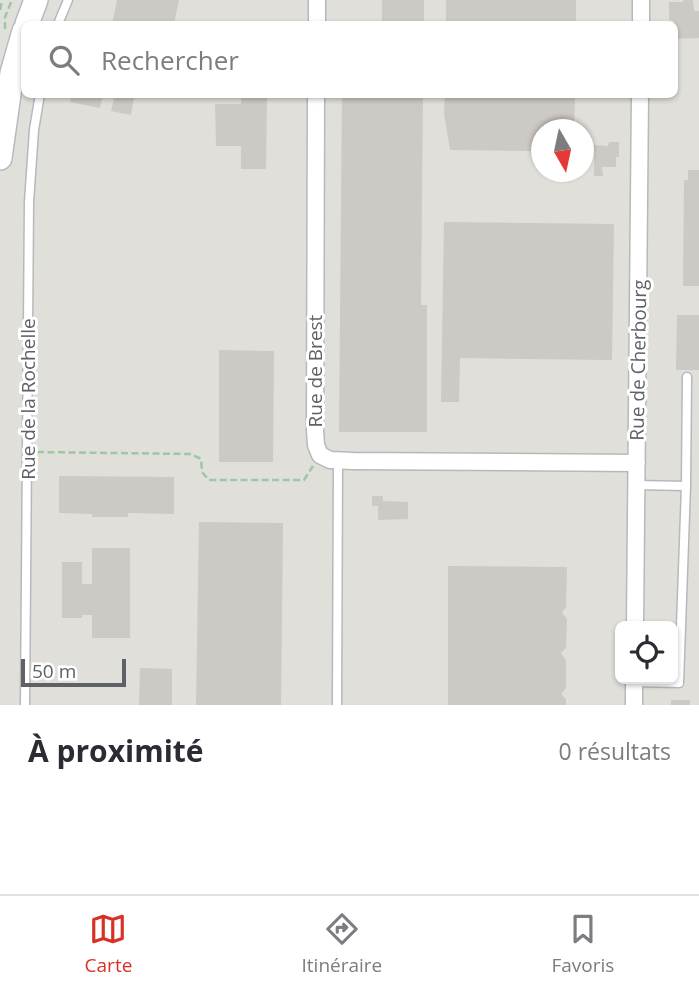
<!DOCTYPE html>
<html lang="fr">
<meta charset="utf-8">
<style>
body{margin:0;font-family:"Open Sans",sans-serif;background:#f7f7f7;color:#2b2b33}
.controls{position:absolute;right:21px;bottom:21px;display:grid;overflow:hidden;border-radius:10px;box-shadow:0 2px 5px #0004}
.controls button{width:63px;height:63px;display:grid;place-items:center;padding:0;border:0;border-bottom:2px solid #e1e1e2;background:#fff;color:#2b2b33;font:35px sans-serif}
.compass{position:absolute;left:531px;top:119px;width:63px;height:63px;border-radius:50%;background:#fff;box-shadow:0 2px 5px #0004;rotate:171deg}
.scale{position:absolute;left:21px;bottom:18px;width:105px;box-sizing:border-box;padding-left:7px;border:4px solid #5e6266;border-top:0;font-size:19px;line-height:24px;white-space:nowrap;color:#5e6266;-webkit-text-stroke:5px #fff;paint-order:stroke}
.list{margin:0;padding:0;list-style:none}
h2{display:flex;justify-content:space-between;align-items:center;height:91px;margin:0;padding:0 28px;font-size:30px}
h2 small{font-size:23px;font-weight:400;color:#7c7c81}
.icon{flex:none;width:38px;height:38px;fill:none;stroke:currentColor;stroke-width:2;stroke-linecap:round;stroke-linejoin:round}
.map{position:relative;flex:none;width:699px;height:705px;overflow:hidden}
.search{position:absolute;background:#fff;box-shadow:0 2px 5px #0004;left:21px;right:21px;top:21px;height:77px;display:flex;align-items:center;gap:18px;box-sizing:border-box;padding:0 24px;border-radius:10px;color:#7c7c81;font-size:26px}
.sheet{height:189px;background:#fff}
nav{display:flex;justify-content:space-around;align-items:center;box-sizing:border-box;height:98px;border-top:2px solid #e1e1e2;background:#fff;font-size:19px;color:#7c7c81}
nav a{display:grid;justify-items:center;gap:4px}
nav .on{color:#d93025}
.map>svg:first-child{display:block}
.industrial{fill:#e1dfda;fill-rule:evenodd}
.building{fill:#cdc9c5}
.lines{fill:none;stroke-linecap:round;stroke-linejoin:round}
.service-casing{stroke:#b6b9bc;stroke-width:11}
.minor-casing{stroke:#b6b9bc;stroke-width:19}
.secondary-casing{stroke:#b7bbbf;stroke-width:26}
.path{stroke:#9dc7a5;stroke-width:2.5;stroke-dasharray:7 3.5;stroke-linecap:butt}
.service{stroke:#fff;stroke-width:8}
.minor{stroke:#fff;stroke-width:16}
.secondary{stroke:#fff;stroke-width:23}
.labels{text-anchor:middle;stroke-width:6;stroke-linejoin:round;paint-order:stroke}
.street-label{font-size:19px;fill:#5e6266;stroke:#fff}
</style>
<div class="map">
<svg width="699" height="705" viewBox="0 0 699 705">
<rect width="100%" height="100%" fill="#f0ede6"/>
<path class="industrial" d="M0 0H699V705H0ZM24 24H674V94H24ZM542 130H584V172H542ZM620 626H673V679H620Z"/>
<path class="building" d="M117 0H179L174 24H112Z
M382 0H424V24H382Z
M446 0H576V24H446Z
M683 0H693L694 11H699V38L674 39V21L669 20V2H683Z
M72 94H103L100 108 70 102Z
M115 94 134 98 131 115 111 111Z
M241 94 267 96 266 169H241V146H216L215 104H241Z
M423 94 421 305H427V432H339L342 95Z
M445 94H575L574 130H542V151L450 150 444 114Z
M609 142H619V157H616V167H602L603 176H594V145L608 146Z
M688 170H699V286H683L684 180H688Z
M444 222 614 224 612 360 460 358 459 402H441Z
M677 315H699V370H676Z
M219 350 274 351 273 462H219Z
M59 476 174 477V514L128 513V517H92V514L59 513Z
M372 496H383V501L408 502V519L378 520V506H372Z
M199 522 283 523 281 705H196Z
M92 548H130V638H92V615H82V618H62V562H82V584H92Z
M448 566 567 567 566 607 562 613 567 619 566 648 561 653 566 660V688L561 694 566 699V705H448Z
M140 668 172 669V705H139Z
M671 700H690V705H671Z"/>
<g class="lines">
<g class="service-casing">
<path id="service" d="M58 24 68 0
M686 486 687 377
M634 682 679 683 686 486 636 485
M25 705 29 202 34 130 40 94
M337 705 338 460"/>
</g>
<g class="minor-casing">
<path id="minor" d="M317 24V0
M641 24V0
M316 94 315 430 316 445 320 455 330 460 353 461 637 463
M635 626 640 94
M634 705V679"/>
</g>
<g class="secondary-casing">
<path id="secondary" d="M27 24 36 0
M0 158 12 73 24 31"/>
</g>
<path class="path" d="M0 10 2 0
M5 29V17L12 0
M37 452 191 454 201 459 202 472 209 480H304L313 466"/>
<use href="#service" class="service"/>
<use href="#minor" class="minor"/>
<use href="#secondary" class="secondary"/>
</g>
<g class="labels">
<g class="street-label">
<text transform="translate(638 360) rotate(-89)" y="7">Rue de Cherbourg</text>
<text transform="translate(315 371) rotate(-90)" y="7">Rue de Brest</text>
<text transform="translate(28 399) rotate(-90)" y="7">Rue de la Rochelle</text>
</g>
</g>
</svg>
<div class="controls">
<button><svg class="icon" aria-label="locate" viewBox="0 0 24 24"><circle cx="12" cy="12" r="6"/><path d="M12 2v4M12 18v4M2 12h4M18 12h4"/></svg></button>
</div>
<svg class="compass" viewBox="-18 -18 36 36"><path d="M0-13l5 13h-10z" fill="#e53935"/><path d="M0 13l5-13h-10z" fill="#7c7c81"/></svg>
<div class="scale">50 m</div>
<div class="search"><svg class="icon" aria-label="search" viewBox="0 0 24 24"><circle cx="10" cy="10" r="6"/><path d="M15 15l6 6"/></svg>Rechercher</div>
</div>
<section class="sheet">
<h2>À proximité<small>0 résultats</small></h2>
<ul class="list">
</ul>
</section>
<nav>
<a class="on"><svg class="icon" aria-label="map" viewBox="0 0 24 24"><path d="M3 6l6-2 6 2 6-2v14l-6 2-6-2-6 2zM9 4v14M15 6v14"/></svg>Carte</a>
<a><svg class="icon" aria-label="directions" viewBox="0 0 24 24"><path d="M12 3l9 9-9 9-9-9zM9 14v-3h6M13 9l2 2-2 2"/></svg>Itinéraire</a>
<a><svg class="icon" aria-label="saved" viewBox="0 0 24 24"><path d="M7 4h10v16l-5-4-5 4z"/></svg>Favoris</a>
</nav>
